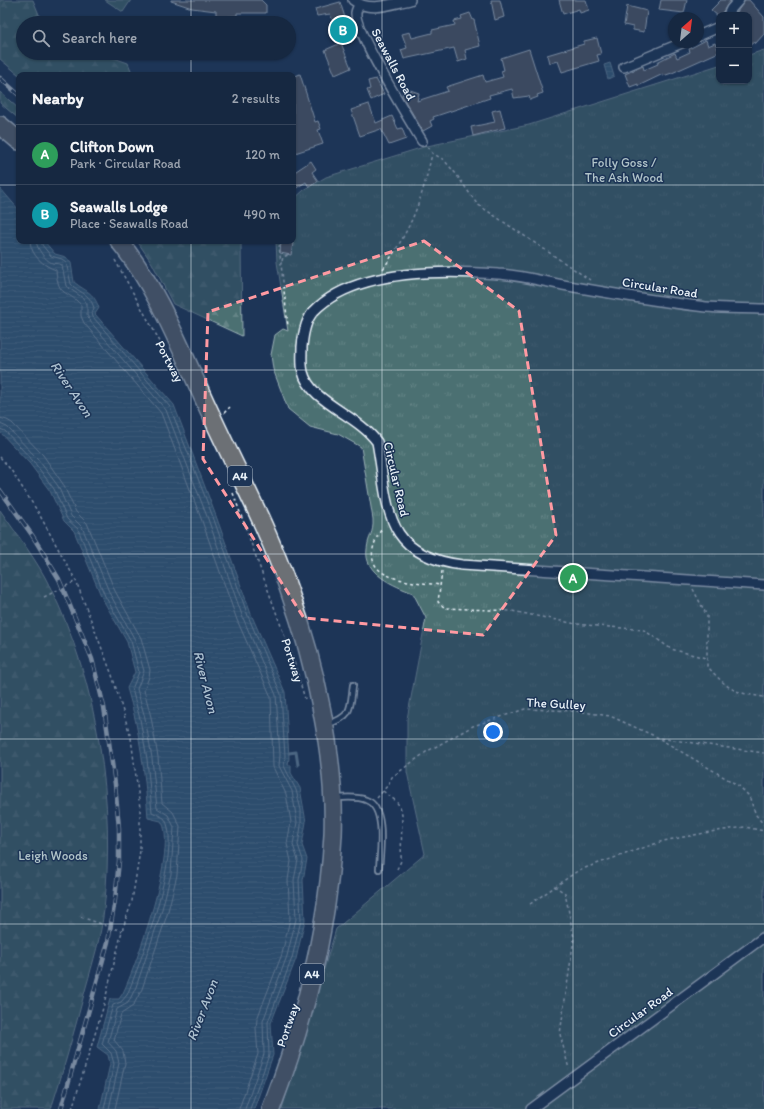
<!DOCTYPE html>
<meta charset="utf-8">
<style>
body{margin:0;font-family:Itim,sans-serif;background:#23344c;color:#f1f3f6}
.controls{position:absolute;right:12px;top:12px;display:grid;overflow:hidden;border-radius:8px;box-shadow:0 1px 3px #0004}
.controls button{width:36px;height:36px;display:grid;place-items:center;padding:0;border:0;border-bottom:1px solid #35445a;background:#162841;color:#f1f3f6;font:20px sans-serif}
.compass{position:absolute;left:668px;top:12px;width:36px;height:36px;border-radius:50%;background:#162841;box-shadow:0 1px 3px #0004;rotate:28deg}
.you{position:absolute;left:493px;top:732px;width:14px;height:14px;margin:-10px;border:3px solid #fff;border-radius:50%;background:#1a73e8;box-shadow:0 0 0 6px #1a73e833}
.badge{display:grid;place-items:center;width:26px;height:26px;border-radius:50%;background:#ff9aa2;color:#fff;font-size:13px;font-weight:700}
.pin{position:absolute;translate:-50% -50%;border:2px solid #fff;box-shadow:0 1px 4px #0006}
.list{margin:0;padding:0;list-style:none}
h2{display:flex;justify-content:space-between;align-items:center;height:52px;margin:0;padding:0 16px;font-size:17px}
h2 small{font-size:13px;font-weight:400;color:#9ea6b1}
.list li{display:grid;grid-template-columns:26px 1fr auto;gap:12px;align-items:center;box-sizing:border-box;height:60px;padding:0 16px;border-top:1px solid #35445a}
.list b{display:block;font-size:15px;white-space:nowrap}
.list p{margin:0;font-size:13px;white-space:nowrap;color:#9ea6b1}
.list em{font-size:13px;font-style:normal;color:#9ea6b1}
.icon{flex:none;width:22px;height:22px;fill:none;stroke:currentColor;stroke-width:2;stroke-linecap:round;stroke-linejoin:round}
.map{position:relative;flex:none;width:764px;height:1109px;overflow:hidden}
.search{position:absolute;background:#162841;box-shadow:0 1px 3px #0004;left:16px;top:16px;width:280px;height:44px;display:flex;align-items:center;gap:10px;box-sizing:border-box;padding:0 14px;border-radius:22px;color:#9ea6b1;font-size:15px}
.panel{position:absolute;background:#162841;box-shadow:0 1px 3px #0004;left:16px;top:72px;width:280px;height:172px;border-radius:8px}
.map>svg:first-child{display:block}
.green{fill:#4b7072;stroke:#9ab0b5}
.forest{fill:url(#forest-firs);stroke:#9ab0b5}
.park{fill:url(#park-tufts);stroke:#9ab0b5}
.water{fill:url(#water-rules);stroke:#84a1b5}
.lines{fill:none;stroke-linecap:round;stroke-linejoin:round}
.shore{stroke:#a5bbcb;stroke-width:1}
.stream{stroke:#84a1b5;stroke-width:3}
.building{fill:#60626a;stroke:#e8f1f8}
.lane-casing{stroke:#e8f1f8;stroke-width:8}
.street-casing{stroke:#e8f1f8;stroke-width:12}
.highway-casing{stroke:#e8f1f8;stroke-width:20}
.path{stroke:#e8f1f8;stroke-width:1.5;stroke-dasharray:3 3;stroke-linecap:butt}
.lane{stroke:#1d3557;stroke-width:4.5}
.street{stroke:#1d3557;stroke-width:9}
.highway{stroke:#6c6f75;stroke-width:17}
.rail-casing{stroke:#e8f1f8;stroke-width:4.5}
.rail{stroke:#1d3557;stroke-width:3;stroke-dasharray:9;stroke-linecap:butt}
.marked{fill:none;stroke:#ff9aa2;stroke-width:3;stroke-dasharray:8 5;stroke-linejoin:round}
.grid{fill:none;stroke:#e8f1f8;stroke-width:1;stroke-opacity:0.55}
.labels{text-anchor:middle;stroke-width:3;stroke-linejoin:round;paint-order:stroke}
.shield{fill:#1d3557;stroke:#abb9c8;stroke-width:1}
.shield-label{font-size:12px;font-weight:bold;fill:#e8f1f8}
.street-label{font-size:13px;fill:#e8f1f8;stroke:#1d3557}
.park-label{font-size:13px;fill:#b1c4c9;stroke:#1d3557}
.water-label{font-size:14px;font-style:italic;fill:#aec2d1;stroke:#1d3557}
</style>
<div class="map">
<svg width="764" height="1109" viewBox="0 0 764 1109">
<defs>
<pattern id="forest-firs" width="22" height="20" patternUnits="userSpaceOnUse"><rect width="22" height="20" fill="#4b7072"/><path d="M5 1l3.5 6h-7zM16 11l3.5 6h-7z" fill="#658587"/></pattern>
<pattern id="park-tufts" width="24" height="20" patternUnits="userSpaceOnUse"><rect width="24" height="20" fill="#4b7072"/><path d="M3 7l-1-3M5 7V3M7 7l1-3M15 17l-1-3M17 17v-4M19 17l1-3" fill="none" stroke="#658587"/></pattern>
<pattern id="water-rules" width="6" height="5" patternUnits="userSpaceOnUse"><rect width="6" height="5" fill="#416b88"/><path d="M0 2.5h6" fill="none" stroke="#5c819a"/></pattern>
</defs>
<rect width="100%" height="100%" fill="#1d3557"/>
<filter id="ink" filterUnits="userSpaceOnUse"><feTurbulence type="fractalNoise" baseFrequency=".025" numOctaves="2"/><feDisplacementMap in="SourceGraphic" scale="8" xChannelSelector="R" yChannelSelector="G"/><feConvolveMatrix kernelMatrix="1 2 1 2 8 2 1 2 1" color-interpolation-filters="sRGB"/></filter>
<g filter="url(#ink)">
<path class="green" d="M105 0H131L123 12Z"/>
<path class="forest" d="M0 0H33L40 17 56 19 61 23H23V53H100L128 63 133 75H19L0 59Z
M0 92 19 109V119L0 103Z
M137 241H241L242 336 173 304 152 263Z
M0 510C17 535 37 560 50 587 98 683 116 804 104 910 101 936 93 962 86 987 75 1028 64 1069 51 1109H0Z"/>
<path class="park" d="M764 50V1109H282L336 929 425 854 407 772V719L426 618 413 593C395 586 363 574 367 549 368 536 374 534 373 519L361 447 338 434 310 427 288 409 273 369 271 355 275 335 283 329 288 331 277 262 276 241H293V200L304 190 326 177 427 146 529 125 719 65V81H749V55Z"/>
<path class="water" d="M610 63 614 76 608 79 604 65Z
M0 188 19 210V241H44L55 254 66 257 71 263 74 282C86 292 93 291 99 308L95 314 174 405 216 516 251 614 285 692 289 758 288 765H291V773L300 788 306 822 302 845 307 859 303 880 305 920 296 959 271 1023 273 1055 254 1109H100L110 1064 108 1055 97 1047 110 999H119L123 993C136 966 179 845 161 821L148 818C145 773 140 731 127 688L135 672 127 642 102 598 74 531 64 521 50 491 30 464 0 432Z"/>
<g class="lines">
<path class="shore" d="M30 241C31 256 44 266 56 270 58 298 67 289 81 305V316L84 323 161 413 202 521 237 620 271 697 273 767 286 794 291 822 287 844 291 861 288 880 290 919 282 954 257 1019 256 1028 258 1054 239 1109
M36 241C37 249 45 260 52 263 56 264 59 263 62 265L66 286 83 298 87 304V314L89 320 166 410 208 519 243 618 276 695 280 755 279 766 292 791 297 822 293 845 298 860 294 880 296 919 287 956 263 1021 264 1054 245 1109
M42 241V245L51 256 62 259 66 262 71 284C80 294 89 292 94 308L92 313 93 317 170 407 213 517 248 616 281 694 285 756 284 766 296 790 301 810V826L298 845 303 860 299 880 301 920 292 958 268 1022 269 1055 250 1109
M0 418 7 420 12 423 43 455 63 484 76 512 87 523 115 591 141 638 150 670 149 677 144 690 151 717 158 757 162 803 173 812 180 826 177 875 167 915 142 989 133 1006 121 1014 114 1040 123 1051 125 1063 115 1109
M0 424 7 427 37 458 58 486 71 516 82 527 110 594 135 640 144 671 137 689 145 718 152 758 157 808 168 815 174 827 171 874 161 913 136 987 128 1003 117 1009 108 1042 116 1051 119 1063 109 1109
M0 429 5 431 34 462 54 489 67 519 78 529 105 596 131 641 139 672 132 689 140 719 147 759 152 812 164 818C184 844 140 965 127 995L121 1002 113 1005 102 1044 111 1053 114 1064 104 1109"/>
<path class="stream" d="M289 753 296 752 298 765"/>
</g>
<path class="building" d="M171 0H261L266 5V13H237V16L216 17V11L192 8 171 1Z
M491 0H500L504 17 495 20Z
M559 0H586L589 10 580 13 579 9 563 14Z
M661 0H687L684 13 659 10Z
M721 0H731L719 17 711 10Z
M745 0H749L764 17V34L755 44 754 42 749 46V15H735Z
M340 2 351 36H349L351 41 342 44 330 14 317 16 315 9Z
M627 6 647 11 644 32 633 30V27L624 25Z
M470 13 473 20H474L480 46 465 50 467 59 458 62 454 48 404 59 401 50 407 48 402 34 410 32 412 38 432 33V30L455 25 454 21 462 19 461 16Z
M597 38 601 54 597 55 599 61 562 72 558 61 549 63 547 55 584 44V41Z
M706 40 708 46 715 43 719 52 672 73 663 76V74L638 86V84L630 87 625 74 643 66 644 70 658 64 657 62 675 53 677 58 690 52 689 49Z
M341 43 351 68 335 75 325 50Z
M529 49 543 93 537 95 538 97 530 100 529 96 514 98 512 89 489 95 490 98 433 117 434 119 430 121 432 126 423 131 402 96 404 88 419 93 417 101 448 91 446 87 483 75 485 82 503 77 501 71 504 70 501 58Z
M300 74 315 122 318 121 321 129 318 130 323 144 295 153 293 148V77Z
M376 79 384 94 371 100 367 90 370 89 368 81Z
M369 104 376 123 392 116 398 129 402 128 406 139 389 145 381 129 360 136 351 110Z
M500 109 505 128 473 136 471 127 495 122 492 111Z
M311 161 316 169 312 172 318 181 309 187 306 182 293 190V173Z
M281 241H289L288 243H293L291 255 280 253Z"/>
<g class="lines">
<g class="lane-casing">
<path id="lane" d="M328 724C353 716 350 708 353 685
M335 798C345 798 357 796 366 800 387 807 380 852 379 869"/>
</g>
<g class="street-casing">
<path id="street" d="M353 0C370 13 391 4 410 0
M359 5C358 7 356 11 356 13 354 30 410 121 422 141
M728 15 731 9 739 0
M698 36 719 27
M624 67 684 42
M764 309C742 308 719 309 698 306 653 301 608 293 563 285 542 281 519 275 498 274 444 270 354 269 314 311 305 320 303 335 302 347 302 355 301 364 303 372 310 402 358 415 377 442 389 507 382 555 462 565L764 585
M531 1109 764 937"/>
</g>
<g class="highway-casing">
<path id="highway" d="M0 125 19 141
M119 241C162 294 185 361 214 421 240 477 269 531 289 590 315 663 336 757 333 835 328 927 304 1023 271 1109"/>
</g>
<path class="path" d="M428 147 432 153 444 160 456 174 477 204 590 280
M281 245 279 246 288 326
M115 260 174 367
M282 261 283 257 288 255
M383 269C412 227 421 203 432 154
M224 413 230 407
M0 457 11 470 38 512 76 581 112 675 131 738 140 808V851L132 901 122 931 103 1008 72 1109
M233 493 294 662 305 699
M381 530C351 580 406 581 441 585
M442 571 438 602 445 608 512 611 576 624 644 630 671 649 706 658
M693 589 707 616V666C728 689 733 693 764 697
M44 597 76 581
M660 739 739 786 749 796 756 815 764 825
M383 791 396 801 400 807 402 815 401 861 397 869
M377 798 388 785 392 777 426 752 473 726 525 709 576 711 610 716 659 738 764 753
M554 886 565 893 574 938 560 1034 569 1069
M530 904 579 870 663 841 710 832 745 827 764 831
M81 917 122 931"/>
<use href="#lane" class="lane"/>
<use href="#street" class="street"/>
<use href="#highway" class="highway"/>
<g class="rail-casing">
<path id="rail" d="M0 78 19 95
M0 490 32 535 59 579 92 659 104 707 115 784 119 828V861L115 900 108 942 61 1109"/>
</g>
<use href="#rail" class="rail"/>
</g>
</g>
<path d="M0 0H764V1109H0ZM424 241 519 311 556 535 483 635 304 618 203 459 208 312Z" fill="#1d3557" fill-opacity=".55" fill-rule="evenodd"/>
<path class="marked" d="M424 241 519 311 556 535 483 635 304 618 203 459 208 312Z"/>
<path class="grid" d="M191 0V23M382 0V1109M573 0V1109M191 53V75M0 185H19M293 185H764M191 241V1109M0 370H764M0 554H764M0 739H764M0 924H764"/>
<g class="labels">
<g class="shield">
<rect x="228" y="466" width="24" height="20" rx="3"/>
<rect x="300" y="964" width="24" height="20" rx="3"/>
</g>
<g class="shield-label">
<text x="240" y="480">A4</text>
<text x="312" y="978">A4</text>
</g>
<g class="street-label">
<text transform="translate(394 64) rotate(62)" y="5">Seawalls Road</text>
<text transform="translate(660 287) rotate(9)" y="5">Circular Road</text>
<text transform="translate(170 361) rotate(62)" y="5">Portway</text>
<text transform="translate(397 479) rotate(77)" y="5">Circular Road</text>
<text transform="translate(293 660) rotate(72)" y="5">Portway</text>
<text transform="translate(556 703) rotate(3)" y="5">The Gulley</text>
<text transform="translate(640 1012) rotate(-36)" y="5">Circular Road</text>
<text transform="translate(287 1025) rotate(-71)" y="5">Portway</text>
</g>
<g class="park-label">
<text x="624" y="167">Folly Goss /<tspan x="624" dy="15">The Ash Wood</tspan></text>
<text x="53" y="860">Leigh Woods</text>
</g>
<g class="water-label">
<text transform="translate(72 389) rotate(56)" y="5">River Avon</text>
<text transform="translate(206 682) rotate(76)" y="5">River Avon</text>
<text transform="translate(202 1010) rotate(-69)" y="5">River Avon</text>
</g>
</g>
</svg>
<div class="controls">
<button>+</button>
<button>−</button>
</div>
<svg class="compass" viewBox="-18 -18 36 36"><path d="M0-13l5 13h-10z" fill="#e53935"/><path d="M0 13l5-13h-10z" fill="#9ea6b1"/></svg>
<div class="you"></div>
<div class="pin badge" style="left:573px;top:578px;background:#2e9e5b">A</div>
<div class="pin badge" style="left:343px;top:30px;background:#0f9aa8">B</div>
<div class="search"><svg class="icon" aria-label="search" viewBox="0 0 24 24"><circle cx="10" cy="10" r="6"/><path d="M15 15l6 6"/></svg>Search here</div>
<section class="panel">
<h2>Nearby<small>2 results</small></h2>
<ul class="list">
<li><span class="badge" style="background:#2e9e5b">A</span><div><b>Clifton Down</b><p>Park · Circular Road</p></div><em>120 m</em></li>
<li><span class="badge" style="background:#0f9aa8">B</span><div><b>Seawalls Lodge</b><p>Place · Seawalls Road</p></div><em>490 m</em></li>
</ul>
</section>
</div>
